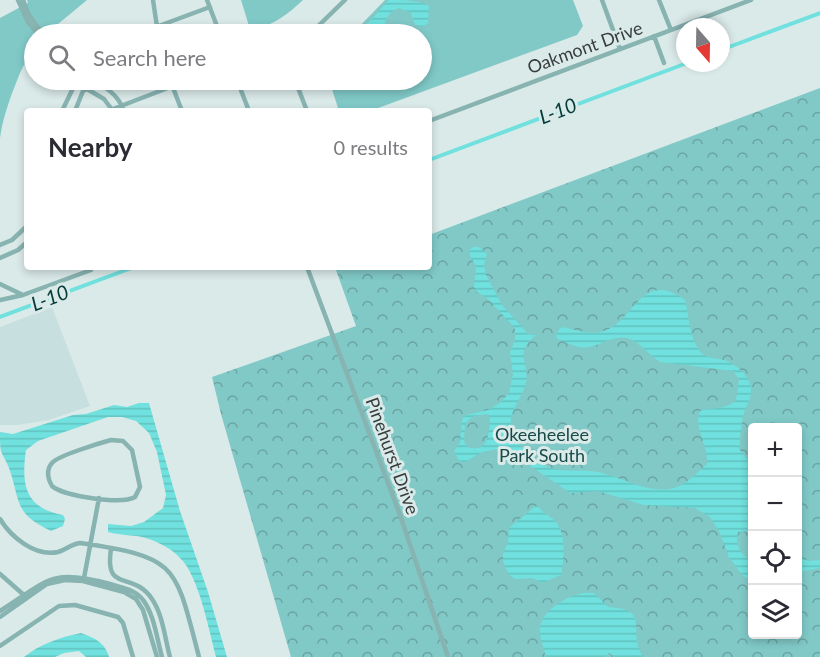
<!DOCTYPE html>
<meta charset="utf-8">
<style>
body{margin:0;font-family:Lato,sans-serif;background:#f7f7f7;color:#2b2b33}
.controls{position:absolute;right:18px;bottom:18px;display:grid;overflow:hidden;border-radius:6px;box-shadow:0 3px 9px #0003}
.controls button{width:54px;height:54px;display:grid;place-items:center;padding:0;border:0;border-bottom:2px solid #e1e1e2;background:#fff;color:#2b2b33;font:30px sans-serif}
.compass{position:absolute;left:676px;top:18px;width:54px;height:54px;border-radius:50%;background:#fff;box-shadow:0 3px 9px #0003;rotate:160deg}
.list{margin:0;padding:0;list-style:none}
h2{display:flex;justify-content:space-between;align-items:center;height:78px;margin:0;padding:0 24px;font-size:26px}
h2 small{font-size:20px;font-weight:400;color:#7c7c81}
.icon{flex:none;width:33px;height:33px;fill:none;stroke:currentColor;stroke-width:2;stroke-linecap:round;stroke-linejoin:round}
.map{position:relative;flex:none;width:820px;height:657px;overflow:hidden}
.search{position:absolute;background:#fff;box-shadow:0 3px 9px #0003;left:24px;top:24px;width:408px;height:66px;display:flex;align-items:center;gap:15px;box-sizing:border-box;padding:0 21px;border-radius:33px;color:#7c7c81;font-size:22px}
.panel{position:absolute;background:#fff;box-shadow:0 3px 9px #0003;left:24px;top:108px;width:408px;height:162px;border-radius:6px}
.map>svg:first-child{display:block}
.built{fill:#c7e0df}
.grass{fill:#80c9c7}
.park{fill:url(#park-crowns);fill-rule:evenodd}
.water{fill:url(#water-rules);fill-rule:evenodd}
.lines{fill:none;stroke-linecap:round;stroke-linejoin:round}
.canal{stroke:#70e1de;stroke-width:4}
.minor{stroke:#87b3b1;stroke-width:4.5}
.labels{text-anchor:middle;stroke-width:6;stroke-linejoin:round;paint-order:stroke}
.street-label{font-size:18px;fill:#373d3d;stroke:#daeae9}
.park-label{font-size:18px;fill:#174a48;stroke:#daeae9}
.water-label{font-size:20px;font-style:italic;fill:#043c3b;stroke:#daeae9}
</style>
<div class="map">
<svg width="820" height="657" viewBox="0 0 820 657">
<defs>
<pattern id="park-crowns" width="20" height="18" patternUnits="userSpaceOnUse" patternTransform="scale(1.5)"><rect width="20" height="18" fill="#80c9c7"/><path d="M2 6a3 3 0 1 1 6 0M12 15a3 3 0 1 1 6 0" fill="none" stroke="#6aa4a3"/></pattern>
<pattern id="water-rules" width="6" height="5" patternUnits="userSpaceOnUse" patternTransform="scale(1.5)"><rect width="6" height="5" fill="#70e1de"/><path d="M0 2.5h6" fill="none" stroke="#62c2bf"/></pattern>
</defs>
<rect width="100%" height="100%" fill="#daeae9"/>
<path class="built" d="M52 307 90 406 49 420 18 425H0V327Z"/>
<path class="grass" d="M27 0H87L46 34H34C34 52 24 62 18 78 10 98 3 117 0 138V18L28 3Z
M241 0H303C288 14 274 25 255 29L249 26Z
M385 0H573L583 26 577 35 370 111H339L329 80H422V34H352Z"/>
<path class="park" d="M820 88V657H291L221 414 212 377 356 326 336 270 345 267H429V235ZM752 428H798V634H752Z"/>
<path class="water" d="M389 0C402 0 418 0 429 6L428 23 424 26 415 25 411 13 399 8C388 12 381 23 386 34H359L361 28C371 23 380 8 389 0Z
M474 247H479L487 254 484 265 486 275 502 305 529 335 535 334V336C512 354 532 365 525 386 520 402 506 414 512 433 515 444 538 463 548 467 563 473 583 469 598 472 622 477 649 495 674 488 686 485 698 472 707 464 709 445 693 429 700 411 715 407 723 410 736 401L739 379 733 371 661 362C649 356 639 340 626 338 610 335 596 350 580 347 572 346 564 341 557 339L556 335 560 328 563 327C575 330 588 334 600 332 634 326 639 267 685 300 689 316 689 336 699 350 705 359 714 358 724 360 735 363 751 377 751 389 752 399 745 407 743 416 741 427 740 438 739 449L750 463 752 469V484L750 492 752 502V531L738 532C734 546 742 554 752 562V580L743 576 729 557 720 533 710 517 695 508 644 505 598 491 570 493 510 452 497 449 482 452 465 462 459 461 454 451 460 443 462 420 466 415 488 410 500 403 509 393 513 375 510 352 515 340V328L487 298 476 291 474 286 476 266 471 258 469 250ZM487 414 490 418C489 433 489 454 467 447L464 441 465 423 474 416Z
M139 403H149L153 417 180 511 208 592 227 657H216C209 631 199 576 180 558 172 549 160 543 149 539 135 534 121 536 108 532V524L131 526 144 522 163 508 166 495 157 452 149 433 136 421 122 417H108L38 441 26 450C21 485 25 508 63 515L65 519 63 526 51 531C13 513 21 502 9 468 7 462 3 457 1 451 0 446 0 438 0 432L13 434 73 415 86 414 114 405 127 407Z
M537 505C543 514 549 515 555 521 567 534 564 559 561 575L542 583 533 578 515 579 509 575 503 561V554L508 542 509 528Z
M798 556 809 561 820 560V568L798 572Z
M584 593H594L608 607C654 609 625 634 644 657H615L609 653 604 657H546C544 648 539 637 540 628 543 609 567 596 584 593Z
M81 633C94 638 105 642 109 657H86L79 651 64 653 55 657H24C40 644 61 637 81 633Z"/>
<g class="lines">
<path class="canal" d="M721 50 820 13
M429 160 687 63
M0 317 134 267"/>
<path class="minor" d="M18 0 28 22 38 34
M23 0 29 15 43 34
M153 0 157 27
M207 0 220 34
M602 0 620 49
M659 0 671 30
M137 34 210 7
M310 34 345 0
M654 36 664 63
M89 80C105 86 118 94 124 111
M170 80 182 111
M237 80 249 111
M295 80 307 111
M107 89 111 85V80
M113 109 173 86
M62 111 77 80
M75 111 83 91 87 89 104 99 113 111
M429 121 751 0
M0 245 12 240 27 226
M0 258 18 250 27 242
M307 267 400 515 448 657
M0 284 23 295
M0 300 23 295 91 270 84 267
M111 440 123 441 132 450 140 487 135 497C121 505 63 496 52 486 48 479 46 470 52 463 57 456 100 443 111 440Z
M0 519C11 537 35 557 58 552 66 550 71 544 80 543 179 557 175 565 199 657
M111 549C104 594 133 570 152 599 163 615 165 639 170 657
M0 574 25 596
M84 578 99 498
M0 611C49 580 50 568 110 584 122 588 135 589 143 600 154 614 157 639 162 657
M0 617 47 584 65 580 83 581 124 592 136 599 143 610 157 657
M0 646 59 606 75 605 118 617 123 623 133 657"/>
</g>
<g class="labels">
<g class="street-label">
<text transform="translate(585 48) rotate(-20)" y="6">Oakmont Drive</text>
<text transform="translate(392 456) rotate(70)" y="6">Pinehurst Drive</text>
</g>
<g class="park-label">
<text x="542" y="441">Okeeheelee<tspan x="542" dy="21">Park South</tspan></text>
</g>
<g class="water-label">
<text transform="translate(558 111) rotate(-21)" y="7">L-10</text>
<text transform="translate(50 298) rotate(-21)" y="7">L-10</text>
</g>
</g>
</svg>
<div class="controls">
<button>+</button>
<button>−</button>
<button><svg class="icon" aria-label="locate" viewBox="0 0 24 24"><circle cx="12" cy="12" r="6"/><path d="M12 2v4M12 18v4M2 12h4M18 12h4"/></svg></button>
<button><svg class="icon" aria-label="layers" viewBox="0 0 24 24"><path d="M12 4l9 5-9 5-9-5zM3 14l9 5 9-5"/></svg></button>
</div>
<svg class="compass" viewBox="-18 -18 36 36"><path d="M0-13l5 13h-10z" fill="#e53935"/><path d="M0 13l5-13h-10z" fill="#7c7c81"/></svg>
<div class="search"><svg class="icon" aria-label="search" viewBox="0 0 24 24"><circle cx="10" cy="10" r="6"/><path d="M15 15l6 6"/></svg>Search here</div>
<section class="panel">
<h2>Nearby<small>0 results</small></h2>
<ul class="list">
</ul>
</section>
</div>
